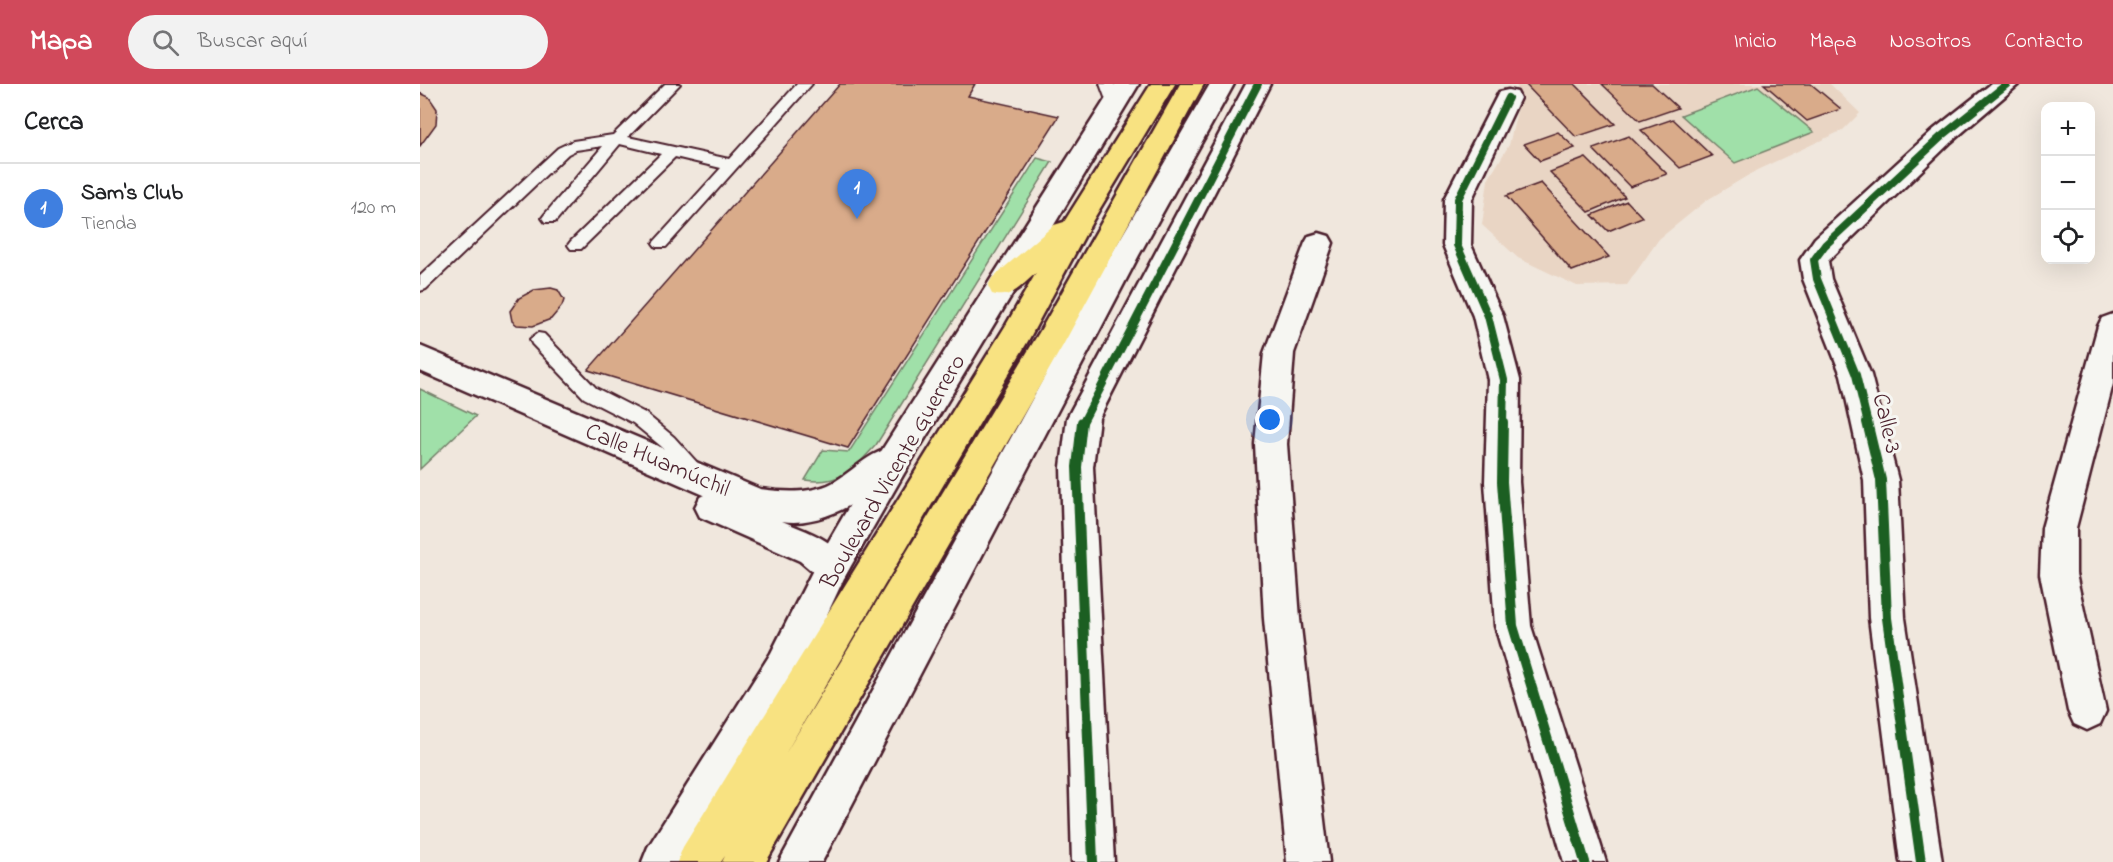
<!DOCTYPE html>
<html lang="es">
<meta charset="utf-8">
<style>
body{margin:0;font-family:"Indie Flower",sans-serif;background:#f2f2f2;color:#202124}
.controls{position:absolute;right:18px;top:18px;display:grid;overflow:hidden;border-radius:12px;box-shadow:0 6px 24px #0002}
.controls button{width:54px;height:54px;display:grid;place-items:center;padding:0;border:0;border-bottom:2px solid #e0e0e0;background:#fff;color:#202124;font:30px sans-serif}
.you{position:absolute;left:850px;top:336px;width:21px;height:21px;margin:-15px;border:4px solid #fff;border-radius:50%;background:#1a73e8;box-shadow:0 0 0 9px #1a73e833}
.badge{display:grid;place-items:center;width:39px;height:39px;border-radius:50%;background:#d1495b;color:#fff;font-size:20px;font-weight:700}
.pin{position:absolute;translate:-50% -50px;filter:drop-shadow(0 2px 3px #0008)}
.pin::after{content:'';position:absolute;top:32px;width:21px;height:18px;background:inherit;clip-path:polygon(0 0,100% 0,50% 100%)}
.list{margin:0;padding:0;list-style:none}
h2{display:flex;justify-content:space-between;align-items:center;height:78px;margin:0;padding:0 24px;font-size:26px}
h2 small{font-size:20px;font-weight:400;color:#757577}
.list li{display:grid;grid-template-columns:39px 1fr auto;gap:18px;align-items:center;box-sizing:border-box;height:90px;padding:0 24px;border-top:2px solid #e0e0e0}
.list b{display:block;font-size:22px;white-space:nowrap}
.list p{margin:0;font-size:20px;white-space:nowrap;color:#757577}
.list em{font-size:20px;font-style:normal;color:#757577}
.icon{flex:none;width:33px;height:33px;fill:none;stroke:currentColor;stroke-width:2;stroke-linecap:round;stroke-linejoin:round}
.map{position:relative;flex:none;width:1693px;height:778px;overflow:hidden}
header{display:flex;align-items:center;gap:36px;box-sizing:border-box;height:84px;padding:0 30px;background:#d1495b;color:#fff}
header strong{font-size:28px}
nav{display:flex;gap:33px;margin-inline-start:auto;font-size:21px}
.search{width:420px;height:54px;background:#f2f2f2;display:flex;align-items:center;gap:15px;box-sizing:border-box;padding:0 21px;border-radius:33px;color:#757577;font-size:22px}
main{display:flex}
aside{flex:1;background:#fff}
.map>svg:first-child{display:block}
.built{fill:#e9d5c4}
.green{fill:#a0e0a9;stroke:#75806a;stroke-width:1.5}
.building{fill:#d9ab8a;stroke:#4a1f2b;stroke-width:1.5}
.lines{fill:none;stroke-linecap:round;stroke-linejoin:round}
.service-casing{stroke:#4a1f2b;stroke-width:4}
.minor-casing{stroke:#4a1f2b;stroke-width:5}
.tertiary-casing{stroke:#4a1f2b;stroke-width:5}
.secondary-casing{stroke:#4a1f2b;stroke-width:5}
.trunk-casing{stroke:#4a1f2b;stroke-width:5}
.service{fill:#f6f6f2;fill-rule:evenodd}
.minor{fill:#f6f6f2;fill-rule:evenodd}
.tertiary{fill:#f6f6f2;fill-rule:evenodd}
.secondary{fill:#f6f6f2;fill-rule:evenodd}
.trunk{fill:#f8e281;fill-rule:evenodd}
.cycleway-far1-casing{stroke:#f6f6f2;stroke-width:10}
.cycleway-casing{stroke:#f6f6f2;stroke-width:14}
.cycleway-far1{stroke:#1b5e20;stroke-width:8}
.cycleway{stroke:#1b5e20;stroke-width:10}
.labels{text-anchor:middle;stroke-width:6;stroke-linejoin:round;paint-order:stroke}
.street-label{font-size:24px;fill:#4a1f2b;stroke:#f6f6f2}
</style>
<header>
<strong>Mapa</strong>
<div class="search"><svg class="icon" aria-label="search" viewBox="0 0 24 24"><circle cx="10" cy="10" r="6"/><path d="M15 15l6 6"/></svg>Buscar aquí</div>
<nav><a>Inicio</a><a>Mapa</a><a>Nosotros</a><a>Contacto</a></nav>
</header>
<main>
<aside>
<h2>Cerca<small></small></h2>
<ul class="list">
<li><span class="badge" style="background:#3f7fe0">1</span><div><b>Sam's Club</b><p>Tienda</p></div><em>120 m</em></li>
</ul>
</aside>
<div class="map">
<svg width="1693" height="778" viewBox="0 0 1693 778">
<rect width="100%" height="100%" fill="#f0e7dd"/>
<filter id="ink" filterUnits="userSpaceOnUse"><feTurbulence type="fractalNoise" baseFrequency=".0167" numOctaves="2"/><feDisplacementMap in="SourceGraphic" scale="12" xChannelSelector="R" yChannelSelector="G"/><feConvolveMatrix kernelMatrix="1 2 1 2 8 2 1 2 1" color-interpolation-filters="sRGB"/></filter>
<g filter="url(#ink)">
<path class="built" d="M1096 0H1410L1440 29 1423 46 1337 86 1287 116 1239 155 1207 201 1157 202 1098 174 1062 141 1068 96 1089 61 1100 15Z"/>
<path class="green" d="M1338 2 1394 48 1315 79 1261 31Z
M617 74 632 78 456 361C433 386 421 401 385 396L403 366 429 368Z
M0 305 56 332 0 385Z"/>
<path class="building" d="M420 0H555L548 12 639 32 428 364 168 286Z
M1105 0H1155L1195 40 1156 53Z
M1182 0H1232L1258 24 1220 37Z
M1344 0H1391L1421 25 1387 37Z
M0 9 9 13 17 25 16 40 0 62Z
M1253 35 1292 72 1260 84 1221 46Z
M1138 48 1155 64 1120 77 1104 60Z
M1209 52 1247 90 1210 103 1173 65Z
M1166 74 1205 113 1169 128 1130 88Z
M1121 99 1189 173 1152 187 1086 112Z
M1207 117 1222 133 1188 147 1172 131Z
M131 204 138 206 144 216 142 222 131 235 113 242 97 241 92 237 90 227 99 214 114 206Z"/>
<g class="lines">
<g class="service-casing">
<path id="service" d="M245 0H260L208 53 309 75 377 0H392L246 163H236L233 159 301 84 255 73 161 165H151L148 161 151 157 241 70 200 60 135 138H125L122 134 125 130 183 62 156 66 148 70 6 205 0 207V192L138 64 153 57 193 51Z
M680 0H694L701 21 699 24H689Z
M118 249 124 250 176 304 225 329 254 353 281 383 284 388 281 393 275 396 269 393 242 363 213 339 164 314 112 260 110 255Z"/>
</g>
<g class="minor-casing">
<path id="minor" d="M1571 0H1599L1531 58 1408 177 1411 195 1451 291 1478 396 1485 534 1522 778H1480L1449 534 1444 396 1421 291 1383 195 1380 176 1395 154 1513 46Z
M1088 6 1097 8 1100 14 1052 115 1051 161 1083 232 1100 296 1099 398 1111 542 1186 778H1144L1075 542 1065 398 1068 296 1053 232 1023 161 1024 115 1076 14 1079 8Z
M899 149 909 152 913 159 874 269 867 360 880 535 909 778H867L844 535 835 360 844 269 885 159 889 152Z
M1693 230V300L1656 444V490L1686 627 1680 640 1667 646 1654 640 1648 627 1620 490 1622 444 1678 242 1682 234Z
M0 262 340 405C363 408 385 410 408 401 433 390 457 356 486 366L490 376 486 386C451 409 406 444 362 437 388 448 417 456 430 483L424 494 412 499 400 494 380 477 280 433 275 423 280 413 284 411 0 287Z"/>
</g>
<g class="tertiary-casing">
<path id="tertiary" d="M826 0H850L679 334 673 383 694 778H652L641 383 647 334Z"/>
</g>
<g class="secondary-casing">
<path id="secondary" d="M695 0H719L486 386 424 494 377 595 266 778H222L228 763 351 569 400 472 462 366Z
M790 0H814L719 171 402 778H359L691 171Z"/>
</g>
<g class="trunk-casing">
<path id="trunk" d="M731 0H755L673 136 608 257 365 670 620 247 760 0H784L642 263 346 778H302L305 772 301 778H257L263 763 586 241 616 189C602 201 591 216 572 210L568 202 572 194 634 141 644 138Z"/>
</g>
<use href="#service" class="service"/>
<use href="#minor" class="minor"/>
<use href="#tertiary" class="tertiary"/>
<use href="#secondary" class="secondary"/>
<use href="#trunk" class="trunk"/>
<g class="cycleway-far1-casing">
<path id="cycleway-far1" d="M662 340 838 0
M1083 340 1084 296 1068 232 1037 161 1038 115 1088 14
M1448 340 1436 291 1397 195 1394 176 1405 161 1522 52 1587 0"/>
</g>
<g class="cycleway-casing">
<path id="cycleway" d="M662 338 657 383 673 778
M1083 338 1082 398 1093 542 1165 778
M1447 338 1461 396 1467 534 1501 778"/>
</g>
<use href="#cycleway-far1" class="cycleway-far1"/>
<use href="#cycleway" class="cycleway"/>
</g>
</g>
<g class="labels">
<g class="street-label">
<text transform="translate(1468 339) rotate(77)" y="8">Calle 3</text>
<text transform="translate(238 375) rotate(23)" y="8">Calle Huamúchil</text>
<text transform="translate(472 387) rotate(-60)" y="8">Boulevard Vicente Guerrero</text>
</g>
</g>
</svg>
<div class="controls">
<button>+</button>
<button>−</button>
<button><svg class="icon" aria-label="locate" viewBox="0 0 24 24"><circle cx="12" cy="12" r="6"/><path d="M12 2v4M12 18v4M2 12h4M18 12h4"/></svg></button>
</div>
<div class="you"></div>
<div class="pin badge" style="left:437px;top:135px;background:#3f7fe0">1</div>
</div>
</main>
